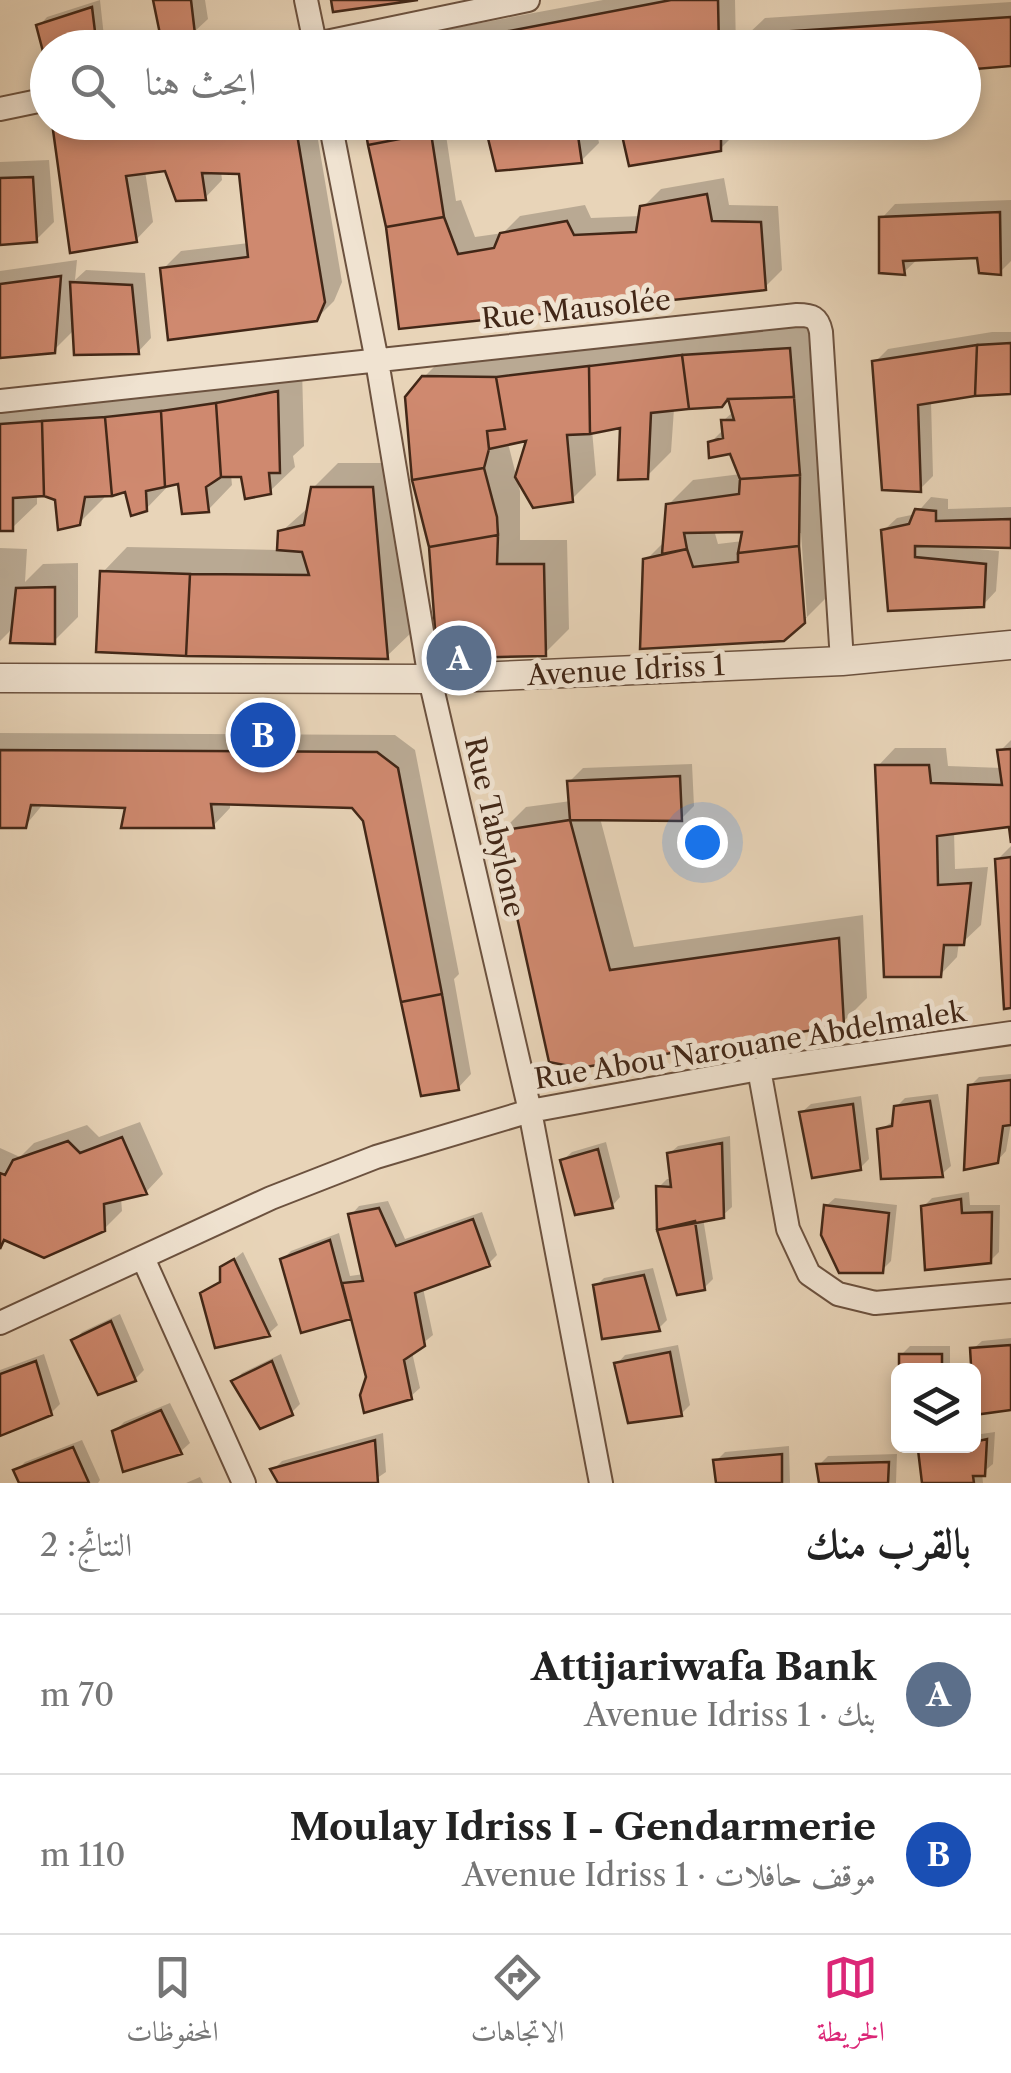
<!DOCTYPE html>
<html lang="ar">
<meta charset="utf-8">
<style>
body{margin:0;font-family:"Libre Caslon Text",Amiri,serif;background:#f6f6f6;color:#222;direction:rtl}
.controls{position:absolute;right:30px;bottom:30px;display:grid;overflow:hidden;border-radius:15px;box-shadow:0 5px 15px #0003}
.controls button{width:90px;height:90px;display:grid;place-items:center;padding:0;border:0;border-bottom:2px solid #e0e0e0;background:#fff;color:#222;font:50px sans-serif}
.you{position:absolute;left:702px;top:842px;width:35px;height:35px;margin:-25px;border:8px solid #fff;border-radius:50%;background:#1a73e8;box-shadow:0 0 0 15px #1a73e833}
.badge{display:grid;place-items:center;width:65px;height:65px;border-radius:50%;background:#db2777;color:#fff;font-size:32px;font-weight:700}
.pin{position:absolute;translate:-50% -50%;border:5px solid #fff;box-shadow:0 2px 10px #0006}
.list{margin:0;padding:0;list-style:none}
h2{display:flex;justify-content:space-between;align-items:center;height:130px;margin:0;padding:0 40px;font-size:42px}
h2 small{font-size:32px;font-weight:400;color:#767676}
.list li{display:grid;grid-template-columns:65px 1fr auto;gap:30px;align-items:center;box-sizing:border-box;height:160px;padding:0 40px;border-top:2px solid #e0e0e0}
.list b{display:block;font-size:38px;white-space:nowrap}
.list p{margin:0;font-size:32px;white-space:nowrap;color:#767676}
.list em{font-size:32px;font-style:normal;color:#767676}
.icon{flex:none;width:55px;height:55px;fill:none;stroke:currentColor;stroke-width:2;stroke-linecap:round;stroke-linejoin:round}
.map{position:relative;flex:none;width:1011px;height:1483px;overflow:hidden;direction:ltr}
.search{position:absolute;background:#fff;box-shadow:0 5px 15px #0003;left:30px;right:30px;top:30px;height:110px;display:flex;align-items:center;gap:25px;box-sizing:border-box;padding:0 35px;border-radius:55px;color:#767676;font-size:38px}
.sheet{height:450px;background:#fff}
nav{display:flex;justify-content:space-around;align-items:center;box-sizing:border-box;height:140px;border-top:2px solid #e0e0e0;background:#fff;font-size:28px;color:#767676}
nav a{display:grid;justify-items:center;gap:5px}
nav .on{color:#db2777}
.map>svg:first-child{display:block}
.shadow{fill:#0003;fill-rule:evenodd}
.building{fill:#cf896f;stroke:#422717;stroke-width:2.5}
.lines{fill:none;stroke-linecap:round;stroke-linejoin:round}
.minor-casing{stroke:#6c523f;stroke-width:26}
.tertiary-casing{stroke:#6c523f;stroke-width:31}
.minor{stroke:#f0e3d1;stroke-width:22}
.tertiary{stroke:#f0e3d1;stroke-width:28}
.labels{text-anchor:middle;stroke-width:10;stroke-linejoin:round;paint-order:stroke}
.street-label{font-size:28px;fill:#422717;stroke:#f0e3d1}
</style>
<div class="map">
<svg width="1011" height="1483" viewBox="0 0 1011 1483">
<rect width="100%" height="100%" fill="#e8d4b8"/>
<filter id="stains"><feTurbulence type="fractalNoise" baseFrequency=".002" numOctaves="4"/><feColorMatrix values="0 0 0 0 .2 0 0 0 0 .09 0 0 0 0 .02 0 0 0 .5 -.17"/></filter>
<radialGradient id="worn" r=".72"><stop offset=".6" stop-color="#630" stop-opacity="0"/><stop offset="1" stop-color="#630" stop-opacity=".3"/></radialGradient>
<path class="shadow" d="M100 0 105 46 48 48V58L39 26 47 17Z
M156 0H205L208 19 194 32Z
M603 0H735L736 48H370L374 43Z
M1011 2V63L964 68V48L747 35 765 18Z
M56 122H315L342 282 334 301 316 319 163 269 181 251 249 243 241 172 221 171 222 180 205 198 167 168 145 171 153 222 136 240Z
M366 122H444L456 201 461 200 475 237 503 233 520 216 585 205 591 218 641 216 643 207 661 189 724 178 729 205 778 206 782 270 765 287 401 327 389 226Z
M487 122H595L599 143 581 161Z
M621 122H738V131L720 149Z
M49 160 54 222 36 240 0 243V162Z
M1011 200V261L1000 272 979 256 919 258 904 272 882 218 895 204Z
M77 260 75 280 86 270 145 273 151 338 138 352 75 329 54 350 0 356V271Z
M813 325 828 596 803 621 646 560 666 540 668 505 693 480 741 474 732 451 710 443 724 429 723 421 734 411 729 396 674 409 671 452 647 476 623 425 592 430 596 475 572 499 530 438 508 443 520 491V540H567L569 629 545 653 460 655 424 377 449 352ZM714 530H745L743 541 718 544ZM801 533 807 617H802L796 534Z
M992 332H1011V392L931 401 933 476 920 489 875 362 888 349Z
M302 368 304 446 293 456 295 467 270 491 243 475H231L232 485 208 510 181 481 171 483 146 509 127 489 105 492 104 498 79 523 58 498 37 494V504L12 528H0V401Z
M338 463H397L412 632 387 656 103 572 127 547 280 550 281 532 310 506 313 488Z
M931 497 948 499V509L1011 507V545L968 544 967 548 999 551 996 591 983 605 890 608 883 531 897 518 916 514Z
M0 548 27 549 25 582 43 564 78 563V617L54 641 14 627 0 641Z
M0 733 395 735 415 750 459 974 454 979 471 1074 458 1088 365 820 353 805 230 802V808L213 826 128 805 44 803 25 826 0 825Z
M1011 740V824L954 831 955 869 988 867 981 925 963 942H959L957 957 940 975 878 766 895 748H946L948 766 1002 768 1000 751Z
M692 764 694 806 681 819 600 818 634 947 863 915 867 998 843 1022 551 1060 501 832 526 807 571 801 569 782 583 768Z
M1011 846V1006L997 860Z
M1011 1074V1123L1006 1151 997 1161 970 1086 979 1077Z
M938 1094 951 1166 942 1174 880 1130 895 1120 896 1107 905 1098Z
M861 1096 869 1159 860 1168 802 1112 811 1104Z
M140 1122 163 1174 146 1192 121 1198 122 1211 104 1229 8 1239 0 1247V1148L20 1157 34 1143 87 1125 99 1137Z
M730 1136 732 1207 723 1215 703 1218 713 1279 704 1288 659 1187 667 1179H673L669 1154 678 1146Z
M606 1142 620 1197 612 1206 563 1160 572 1152Z
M969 1192 970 1205H1000L999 1252 990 1261 923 1207 932 1198Z
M835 1198 897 1205 891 1261 882 1270 826 1206Z
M388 1201 405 1239 482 1212 497 1255 488 1264 423 1288 433 1335 412 1352 420 1388 411 1396 368 1377 353 1316 303 1330 283 1259 291 1251 339 1233 350 1276 364 1274 351 1215 359 1206Z
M243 1252 278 1325 269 1333 217 1345 203 1294 223 1279V1268Z
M653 1268 667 1320 658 1329 596 1286 604 1278Z
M120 1314 144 1370 135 1379 74 1341 82 1332Z
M1011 1338V1407L974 1412 973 1349 982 1341Z
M678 1345 690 1405 681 1414 617 1364 625 1355Z
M910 1346H950V1370H902L901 1355Z
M44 1354 60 1404 51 1413 0 1433V1370Z
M281 1354 300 1404 291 1413 234 1382 242 1373Z
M170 1403 190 1443 181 1451 125 1469 115 1431 124 1422Z
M995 1432 993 1464 982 1473 983 1483H925L920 1451 925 1446H974V1435Z
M383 1433 386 1472 370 1483H281L274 1469 282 1461Z
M82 1440 100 1480 98 1483H22L16 1471 25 1462Z
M789 1446 790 1483H719L716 1461 725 1452Z
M897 1454 896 1483H821L819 1465 828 1456Z
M200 1477 203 1483H186Z"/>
<path class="building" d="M153 0H191L195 34H160Z
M331 0H418L333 12Z
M671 0H718L719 48H420Z
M92 7 97 48H48L46 63 36 25Z
M1011 17V66L964 70V48H745V34Z
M295 122 325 302 317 321 168 340 160 268 248 257 239 174 202 173 206 200 176 201 165 171 126 176 137 242 70 253 52 123Z
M364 122H433L431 133 368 145Z
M484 122H576L582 163 496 171Z
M619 122H721V151L629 166Z
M431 133 444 217 386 227 368 145Z
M33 177 37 242 0 245V178Z
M707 194 712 221 761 222 766 290 399 329 386 227 444 217 458 254 494 248 500 233 567 221 574 235 636 232 640 206Z
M1000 212 1001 275 979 273 977 258 903 261 905 275 879 273V217Z
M61 276 55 353 0 358V284Z
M70 282 132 285 139 354 74 355Z
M1011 343V394L975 396 977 345Z
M977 345 975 396 918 405 921 492 882 490 872 361Z
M790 348 794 397 728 399 722 407 689 409 682 355Z
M682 355 689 409 651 413 648 479 618 480 620 428 590 434 589 366Z
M589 366 590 434 567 435 573 502 533 508 515 477 526 441 489 449 487 431 505 429 496 377Z
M422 376 496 377 505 429 487 431 489 449 484 468 412 480 405 397Z
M278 391 280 473H269L271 494 245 499 241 477H221L216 403Z
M794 397 800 475 740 479 730 454 709 458 708 442 723 438 721 420H734L728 399Z
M216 403 221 477 206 487 209 512 182 514 178 484 165 487 161 411Z
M161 411 165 487 146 491 147 511 131 516 125 492 112 496 105 417Z
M105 417 112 496 85 497 80 525 58 530 55 500 44 496 42 421Z
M42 421 44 496 13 498V531H0V424Z
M484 468 497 517 498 535 429 547 412 480Z
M800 475 799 546 738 553 742 532 684 533 687 549 662 554 666 504 739 494 740 479Z
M311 487H373L388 659 186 656 190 574 309 575 302 552 277 550 278 531 304 525Z
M915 509 936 511V521L1011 519V548L915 546V557L986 564 984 607 888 611 881 530 909 524Z
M498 535 497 564H544L546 656 459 658 436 642 429 547Z
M799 546 805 623 784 641 640 649 643 559 687 549 693 567 738 562V553Z
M100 571 190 574 186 656 96 652Z
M55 587V644L10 643 16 588Z
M1011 749V843L1009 827 937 836 938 885 971 883 964 945H944L941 977H884L875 765H929L931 783 1002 785 997 750Z
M0 750 377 752 398 768 442 994 401 1002 363 821 352 808 211 804 214 828H121L125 808 31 805 26 828H0Z
M680 776 682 821 570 820 567 781Z
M570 820 610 970 839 938 844 1025 579 1068 549 1062 498 831Z
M1011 857V1008L1004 1009 995 859Z
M442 994 459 1090 421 1096 401 1002Z
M1011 1080V1125L1003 1126 998 1163 964 1170 968 1085Z
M930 1101 943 1177 881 1179 877 1129 892 1126 894 1106Z
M853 1104 861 1170 812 1178 799 1112Z
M122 1137 147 1194 104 1204 105 1231 44 1258 4 1240 0 1249V1173L5 1175 13 1160 68 1141 80 1153Z
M722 1143 724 1218 657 1230 656 1186 671 1187 667 1153Z
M598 1149 613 1208 575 1215 560 1160Z
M961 1199 962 1213 992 1212 991 1263 925 1270 921 1206Z
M824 1205 889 1213 883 1273H839L821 1235Z
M379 1208 396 1246 473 1219 490 1266 415 1293 425 1346 404 1360 412 1399 364 1413 360 1395 366 1377 342 1283 363 1281 348 1214Z
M695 1221 705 1290 677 1295 657 1230Z
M330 1240 351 1319 301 1333 280 1259Z
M234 1259 270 1336 215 1348 200 1293 220 1282V1267Z
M644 1275 660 1331 602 1339 593 1285Z
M111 1321 136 1381 98 1395 71 1340Z
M1011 1345V1410L974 1415 970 1348Z
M670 1352 682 1416 628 1423 614 1363Z
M899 1354H942V1370H899Z
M36 1361 52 1415 0 1436V1374Z
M272 1361 293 1415 260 1429 231 1381Z
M161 1410 182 1454 123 1472 112 1431Z
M987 1439 985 1476H973L974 1483H922L918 1450 974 1446V1442Z
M375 1440 378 1483H278L270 1469Z
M73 1447 89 1483H19L13 1470Z
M782 1454V1483H716L713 1460Z
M889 1462 888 1483H819L816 1464Z"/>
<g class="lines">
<g class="minor-casing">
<path id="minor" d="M306 0 316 48
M297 48 528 0
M0 109 48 99
M330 122 377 361 430 679 530 1111 601 1483
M0 401 797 315C812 315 818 317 821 332L842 661
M759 1069 788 1229 809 1274 838 1294 875 1303 1011 1291
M143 1258 244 1483
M0 1323 271 1198 376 1157 530 1111 759 1069 1011 1033"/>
</g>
<g class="tertiary-casing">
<path id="tertiary" d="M0 678 430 679 842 661 1011 645"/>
</g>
<use href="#minor" class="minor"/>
<use href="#tertiary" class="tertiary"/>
</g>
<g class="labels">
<g class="street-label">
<text transform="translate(576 309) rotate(-6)" y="10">Rue Mausolée</text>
<text transform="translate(626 670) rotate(-3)" y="10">Avenue Idriss 1</text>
<text transform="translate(495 827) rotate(77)" y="10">Rue Tabylone</text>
<text transform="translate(750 1045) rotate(-9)" y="10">Rue Abou Narouane Abdelmalek</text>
</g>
</g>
<rect width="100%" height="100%" filter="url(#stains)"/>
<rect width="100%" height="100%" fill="url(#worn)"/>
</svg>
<div class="controls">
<button><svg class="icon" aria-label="layers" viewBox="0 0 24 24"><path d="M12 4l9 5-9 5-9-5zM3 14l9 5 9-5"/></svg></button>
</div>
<div class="you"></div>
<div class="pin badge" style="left:459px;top:658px;background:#5c6f8a">A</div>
<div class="pin badge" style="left:263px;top:735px;background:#1a4fb4">B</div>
<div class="search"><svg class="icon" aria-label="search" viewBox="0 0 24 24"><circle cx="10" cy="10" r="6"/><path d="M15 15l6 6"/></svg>ابحث هنا</div>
</div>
<section class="sheet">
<h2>بالقرب منك<small>النتائج: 2</small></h2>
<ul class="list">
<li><span class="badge" style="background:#5c6f8a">A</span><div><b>Attijariwafa Bank</b><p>بنك · Avenue Idriss 1</p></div><em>70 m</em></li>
<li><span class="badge" style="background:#1a4fb4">B</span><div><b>Moulay Idriss I - Gendarmerie</b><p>موقف حافلات · Avenue Idriss 1</p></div><em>110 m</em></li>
</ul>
</section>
<nav>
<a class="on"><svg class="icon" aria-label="map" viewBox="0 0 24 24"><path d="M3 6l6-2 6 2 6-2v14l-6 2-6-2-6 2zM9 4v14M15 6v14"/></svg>الخريطة</a>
<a><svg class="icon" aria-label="directions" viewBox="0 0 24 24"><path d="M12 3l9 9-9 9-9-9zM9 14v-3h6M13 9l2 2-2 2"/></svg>الاتجاهات</a>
<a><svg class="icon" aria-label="saved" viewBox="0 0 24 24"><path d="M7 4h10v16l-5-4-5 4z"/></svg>المحفوظات</a>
</nav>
